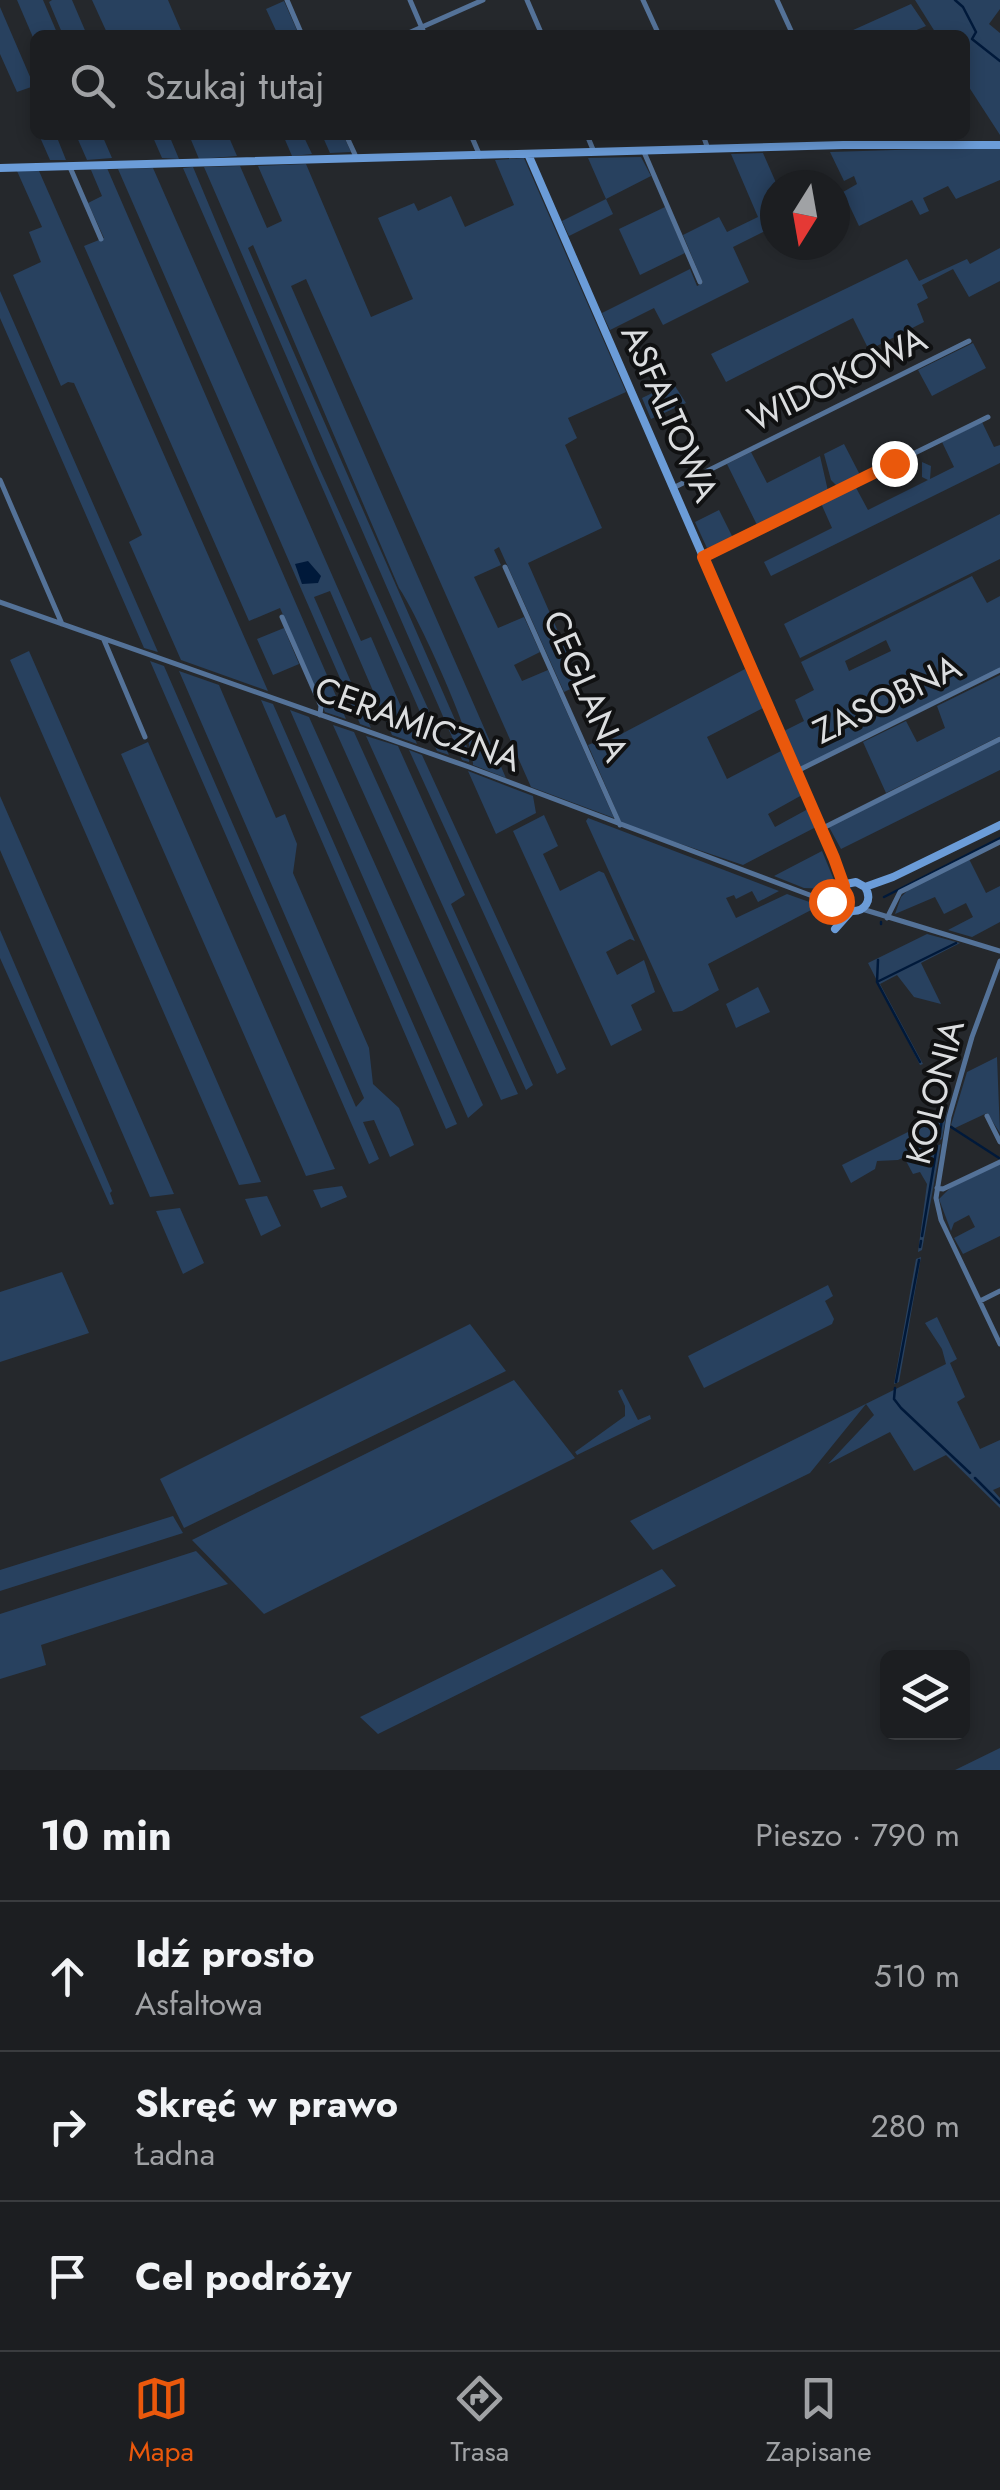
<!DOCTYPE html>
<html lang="pl">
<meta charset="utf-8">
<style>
body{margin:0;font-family:Jost,sans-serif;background:#292b2e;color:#f1f3f6}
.controls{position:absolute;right:30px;bottom:30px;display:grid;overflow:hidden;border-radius:15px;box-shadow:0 5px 15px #0003}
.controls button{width:90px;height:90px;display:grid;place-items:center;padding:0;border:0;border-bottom:2px solid #3a3c3f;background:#1c1e21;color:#f1f3f6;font:50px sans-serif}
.compass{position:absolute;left:760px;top:170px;width:90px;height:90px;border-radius:50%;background:#1c1e21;box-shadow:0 5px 15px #0003;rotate:191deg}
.stop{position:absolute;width:30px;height:30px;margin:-22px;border:8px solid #ea580c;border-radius:50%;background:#fff}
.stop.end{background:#ea580c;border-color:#fff;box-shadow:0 2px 10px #0008}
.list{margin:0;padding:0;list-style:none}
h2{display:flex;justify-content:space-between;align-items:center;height:130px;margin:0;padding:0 40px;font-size:42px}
h2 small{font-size:32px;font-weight:400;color:#a0a2a5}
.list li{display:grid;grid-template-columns:65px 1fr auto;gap:30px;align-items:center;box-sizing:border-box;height:150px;padding:0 40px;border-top:2px solid #3a3c3f}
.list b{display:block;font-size:38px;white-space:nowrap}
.list p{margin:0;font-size:32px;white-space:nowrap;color:#a0a2a5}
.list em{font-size:32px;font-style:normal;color:#a0a2a5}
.icon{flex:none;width:55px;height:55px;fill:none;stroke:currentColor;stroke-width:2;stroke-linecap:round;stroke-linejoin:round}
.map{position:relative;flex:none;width:1000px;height:1770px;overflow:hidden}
.search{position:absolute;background:#1c1e21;box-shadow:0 5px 15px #0003;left:30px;right:30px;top:30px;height:110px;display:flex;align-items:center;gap:25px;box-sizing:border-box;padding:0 35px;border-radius:15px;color:#a0a2a5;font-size:38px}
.sheet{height:580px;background:#1c1e21}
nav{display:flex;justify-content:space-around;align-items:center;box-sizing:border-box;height:140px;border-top:2px solid #3a3c3f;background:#1c1e21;font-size:28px;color:#a0a2a5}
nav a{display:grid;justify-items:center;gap:5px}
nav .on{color:#ea580c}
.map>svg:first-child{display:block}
.green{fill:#28415f;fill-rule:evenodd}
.water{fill:#00193a}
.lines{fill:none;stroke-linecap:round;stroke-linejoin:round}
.stream{stroke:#00193a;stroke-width:2.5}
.street{stroke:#547298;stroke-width:5}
.secondary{stroke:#6b9cd8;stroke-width:8}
.route{stroke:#ea580c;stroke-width:12}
.labels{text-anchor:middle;stroke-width:8;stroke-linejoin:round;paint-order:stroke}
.street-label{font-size:35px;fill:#dbdddf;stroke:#101112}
</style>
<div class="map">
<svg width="1000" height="1770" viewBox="0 0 1000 1770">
<rect width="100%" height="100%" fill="#25282c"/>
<path class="green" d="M17 0H43L58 35H35V42Z
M52 0H72L87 35H63L49 2Z
M92 0H168L183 35H108Z
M915 0H1000V9L989 24 1000 33V135L965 81V35H937Z
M284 1 299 35H278L266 9Z
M911 4 926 26 905 35H842Z
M0 7 34 86 17 92 0 54Z
M39 135H56L66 160H50Z
M76 135H102L112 158 87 160Z
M152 135H169L179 159 162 158Z
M189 135H228L237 156 199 159Z
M283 135H303L312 154 292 156Z
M322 135H343L351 152 330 153Z
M991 147 1000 149V180L956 199 948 186 923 198 929 211 920 215 912 200 859 226 843 192 857 184 854 176 844 181 830 152Z
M763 153 777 185 775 226 733 247 749 282 663 325 654 308 610 330 602 313 690 269 697 286 703 283 683 235 719 217 727 232 758 217 731 154Z
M641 157 651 176 606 199 613 214 569 236 562 221 606 199 588 158Z
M524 158 626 392 568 418 577 438 565 445 602 528 528 563 581 684 564 692 499 547 494 550 501 565 474 577 498 628 524 617 540 652 514 665 522 681 548 670 614 818 531 787 306 279 291 286 506 778 473 765C475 740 416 612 399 588L253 245 248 248 470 754 469 762 462 760 204 167 240 166 267 228 282 221 258 166 306 164 371 317 413 299 378 218 414 203 418 211 451 196 465 227 514 205 495 160Z
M193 167 317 463 449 755 437 751 183 168Z
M107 168 346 719 325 712 280 608 249 621 84 246 104 238 88 203 102 196 91 170Z
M153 168 361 641 371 637 417 744 392 735 330 591 314 597 371 728 360 724 118 169Z
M17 171H39L268 691 181 660 129 542 142 535 74 383 68 382 61 386 13 275 41 262 29 232 42 227Z
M665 207 685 253 640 275 619 229Z
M1000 248V281L969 297 953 269 922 285 928 298 917 304 924 322 869 350 853 318 726 382 711 354 907 259 919 281 967 259 970 264Z
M0 291 158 652 144 648 0 318Z
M973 343 986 368 932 396 918 370Z
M673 383 686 403 651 419 642 398Z
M982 422 994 447 1000 445V463L771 576 764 562 832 528 820 501 854 484 868 510 928 480 922 477V462L931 466 930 479 954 467 942 442Z
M844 444 859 473 856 480 837 486 831 480 824 454Z
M751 452 767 483 820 456 828 491 757 525 727 464Z
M719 510 733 538 707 548 695 522Z
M1000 514V559L800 658 784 624Z
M972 576 987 603 1000 596V668L801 767 784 731 804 721 795 700 814 690 801 662ZM886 640 891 651 849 671 845 661Z
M284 628 299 664 273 675 257 639Z
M29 651 261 1182 239 1185 10 660Z
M150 661 164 666 356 1107 364 1098 179 671 219 685 276 818 285 814 297 844 293 873 369 1048 373 1084 399 1108 414 1145 390 1157 374 1120 363 1122 379 1159 369 1164Z
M745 669 763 708 707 737 727 779 781 751 802 795 768 814 775 827 808 809 816 827 743 865 622 824 588 745 605 738 608 741Z
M1000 675V736L886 793 863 742 906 721 917 742 945 728 937 706Z
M261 700 273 704 457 1124 446 1129Z
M290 710 309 717 483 1105 468 1118Z
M333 725 354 732 518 1094 501 1100Z
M366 736 398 746 465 895 451 904 533 1085 526 1090Z
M1000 741V770L841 849 829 827Z
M148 742 334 1167 335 1169 306 1176 121 754Z
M409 750 422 755 566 1069 557 1074Z
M468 771 533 796 536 813 496 834Z
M0 796 174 1194 150 1197 0 850Z
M544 815 558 846 543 854 560 891 599 871 604 873 635 941 630 939 606 952 617 975 644 960 655 992 631 1005 642 1030 611 1046 513 831Z
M588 818 779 891 758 902 752 891 736 899 734 895 726 898 736 918 787 894 815 904 813 909 708 964 719 990 682 1011 673 1012 586 821Z
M822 851 834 880 829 889 804 888 774 876Z
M969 859 986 893 1000 886V922L972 937 948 930 973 917 966 903 944 914 935 897 895 914 901 897 908 890Z
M0 930 112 1191 110 1193 114 1204 110 1205 0 958Z
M927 934 960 943 921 963 941 1004 914 997 897 975 880 984 923 1064 920 1065 868 963Z
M758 987 770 1012 736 1028 726 1004Z
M997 1057 1000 1133 987 1113 955 1128 951 1125 967 1072Z
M948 1106 942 1139 898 1160 877 1161 875 1169 851 1183 842 1165 940 1116 941 1110Z
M941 1144 922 1250 918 1252 927 1184 920 1172 913 1174 906 1161Z
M1000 1164V1236L963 1254 954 1238 975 1227 969 1215 954 1223 951 1231 939 1199 950 1188Z
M342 1186 347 1197 321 1208 313 1190Z
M267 1196 281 1226 261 1236 245 1199Z
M180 1208 204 1263 183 1274 156 1211Z
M921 1257 899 1382 894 1384 916 1259Z
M62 1272 89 1333 0 1362V1292Z
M828 1285 833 1296 825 1301 834 1319 832 1324 704 1388 688 1356Z
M937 1317 957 1359 950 1363 965 1397 957 1402 980 1449 1000 1440V1487L993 1490 1000 1498V1508L946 1455 914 1471 890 1432 828 1464 874 1415 866 1404 810 1473 653 1550 630 1521 946 1364 942 1349 925 1323Z
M470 1324 506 1371 184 1528 160 1479Z
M514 1380 575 1458 264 1614 192 1540Z
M622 1389 638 1420 650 1415 651 1419 577 1455 575 1452 625 1416V1406L618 1391Z
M173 1516 183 1533 0 1591V1570Z
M196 1551 228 1584 41 1645 46 1665 0 1679V1614Z
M662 1569 676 1586 378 1734 360 1717Z
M1000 1748V1770H955Z"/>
<path class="water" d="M308 561 321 576 318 583 302 584 295 564Z"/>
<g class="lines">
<path class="stream" d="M955 0 963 7 976 32 972 39 1000 61
M884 897 1000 838
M881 924V922
M878 960 877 982 920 1062
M879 981 956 943
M951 1127 999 1158
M939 1138 943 1113
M922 1236 937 1146
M920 1247 921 1241
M896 1382 919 1260
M895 1388 894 1399 901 1408 970 1473
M975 1478 1000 1503"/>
<path class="street" d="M287 0 302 35
M410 0 425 35
M527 0 542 35
M643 0 659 35
M777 0 793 35
M404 35 483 0
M346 135 357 159
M471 135 480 156
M587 135 594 152
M703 135 708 149
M644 152 700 282
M69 165 101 239
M0 480 62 624
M673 488 969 341
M703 557 988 417
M505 567 620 825
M0 602 469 767 823 900 840 902
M282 617 321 706 320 715
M104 640 145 737
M797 771 1000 670
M821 829 1000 739
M862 909 1000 951
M887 918 900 892 1000 842
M1000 961 972 1037 949 1117 936 1198 941 1220 1000 1344
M987 1116 1000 1142
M937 1188 943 1189 1000 1162
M980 1301 1000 1291"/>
<path class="secondary" d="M528 154 834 858 844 886
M0 168 843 145H1000
M851 911 843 907 839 898 846 884 856 882 865 887 893 877 1000 825
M835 929 851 911C865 912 873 900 865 887"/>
</g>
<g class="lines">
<path class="route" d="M831 901 840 902 844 886 834 858 703 557 894 463"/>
</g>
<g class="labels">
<g class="street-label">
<text transform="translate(837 379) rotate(-26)" y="12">WIDOKOWA</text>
<text transform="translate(670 413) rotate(66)" y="12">ASFALTOWA</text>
<text transform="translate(586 686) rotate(66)" y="12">CEGLANA</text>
<text transform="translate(887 699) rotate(-26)" y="12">ZASOBNA</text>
<text transform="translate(418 724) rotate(20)" y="12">CERAMICZNA</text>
<text transform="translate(935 1092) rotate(-76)" y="12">KOLONIA</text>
</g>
</g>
</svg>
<div class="controls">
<button><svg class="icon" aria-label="layers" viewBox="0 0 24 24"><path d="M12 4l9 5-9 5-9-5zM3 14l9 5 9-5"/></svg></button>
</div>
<svg class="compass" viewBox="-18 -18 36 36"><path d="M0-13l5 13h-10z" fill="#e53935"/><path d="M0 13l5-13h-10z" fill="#a0a2a5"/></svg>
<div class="stop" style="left:831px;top:901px"></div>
<div class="stop end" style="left:894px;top:463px"></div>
<div class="search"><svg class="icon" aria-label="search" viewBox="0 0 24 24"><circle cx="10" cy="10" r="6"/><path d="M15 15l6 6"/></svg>Szukaj tutaj</div>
</div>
<section class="sheet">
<h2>10 min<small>Pieszo · 790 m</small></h2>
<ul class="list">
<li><svg class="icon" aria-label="ahead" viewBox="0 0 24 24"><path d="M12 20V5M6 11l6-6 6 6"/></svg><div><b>Idź prosto</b><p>Asfaltowa</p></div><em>510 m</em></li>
<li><svg class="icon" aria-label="right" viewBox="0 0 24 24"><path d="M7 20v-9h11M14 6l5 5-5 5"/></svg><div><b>Skręć w prawo</b><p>Ładna</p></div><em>280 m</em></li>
<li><svg class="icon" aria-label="arrive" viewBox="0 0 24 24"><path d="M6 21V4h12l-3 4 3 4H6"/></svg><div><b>Cel podróży</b></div></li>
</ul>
</section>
<nav>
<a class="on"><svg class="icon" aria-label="map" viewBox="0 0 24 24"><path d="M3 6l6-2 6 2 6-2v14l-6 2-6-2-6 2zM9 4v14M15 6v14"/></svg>Mapa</a>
<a><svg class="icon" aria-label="directions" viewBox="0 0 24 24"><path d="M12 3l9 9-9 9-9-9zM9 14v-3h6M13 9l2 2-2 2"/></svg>Trasa</a>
<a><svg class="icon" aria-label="saved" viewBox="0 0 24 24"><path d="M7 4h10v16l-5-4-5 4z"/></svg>Zapisane</a>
</nav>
